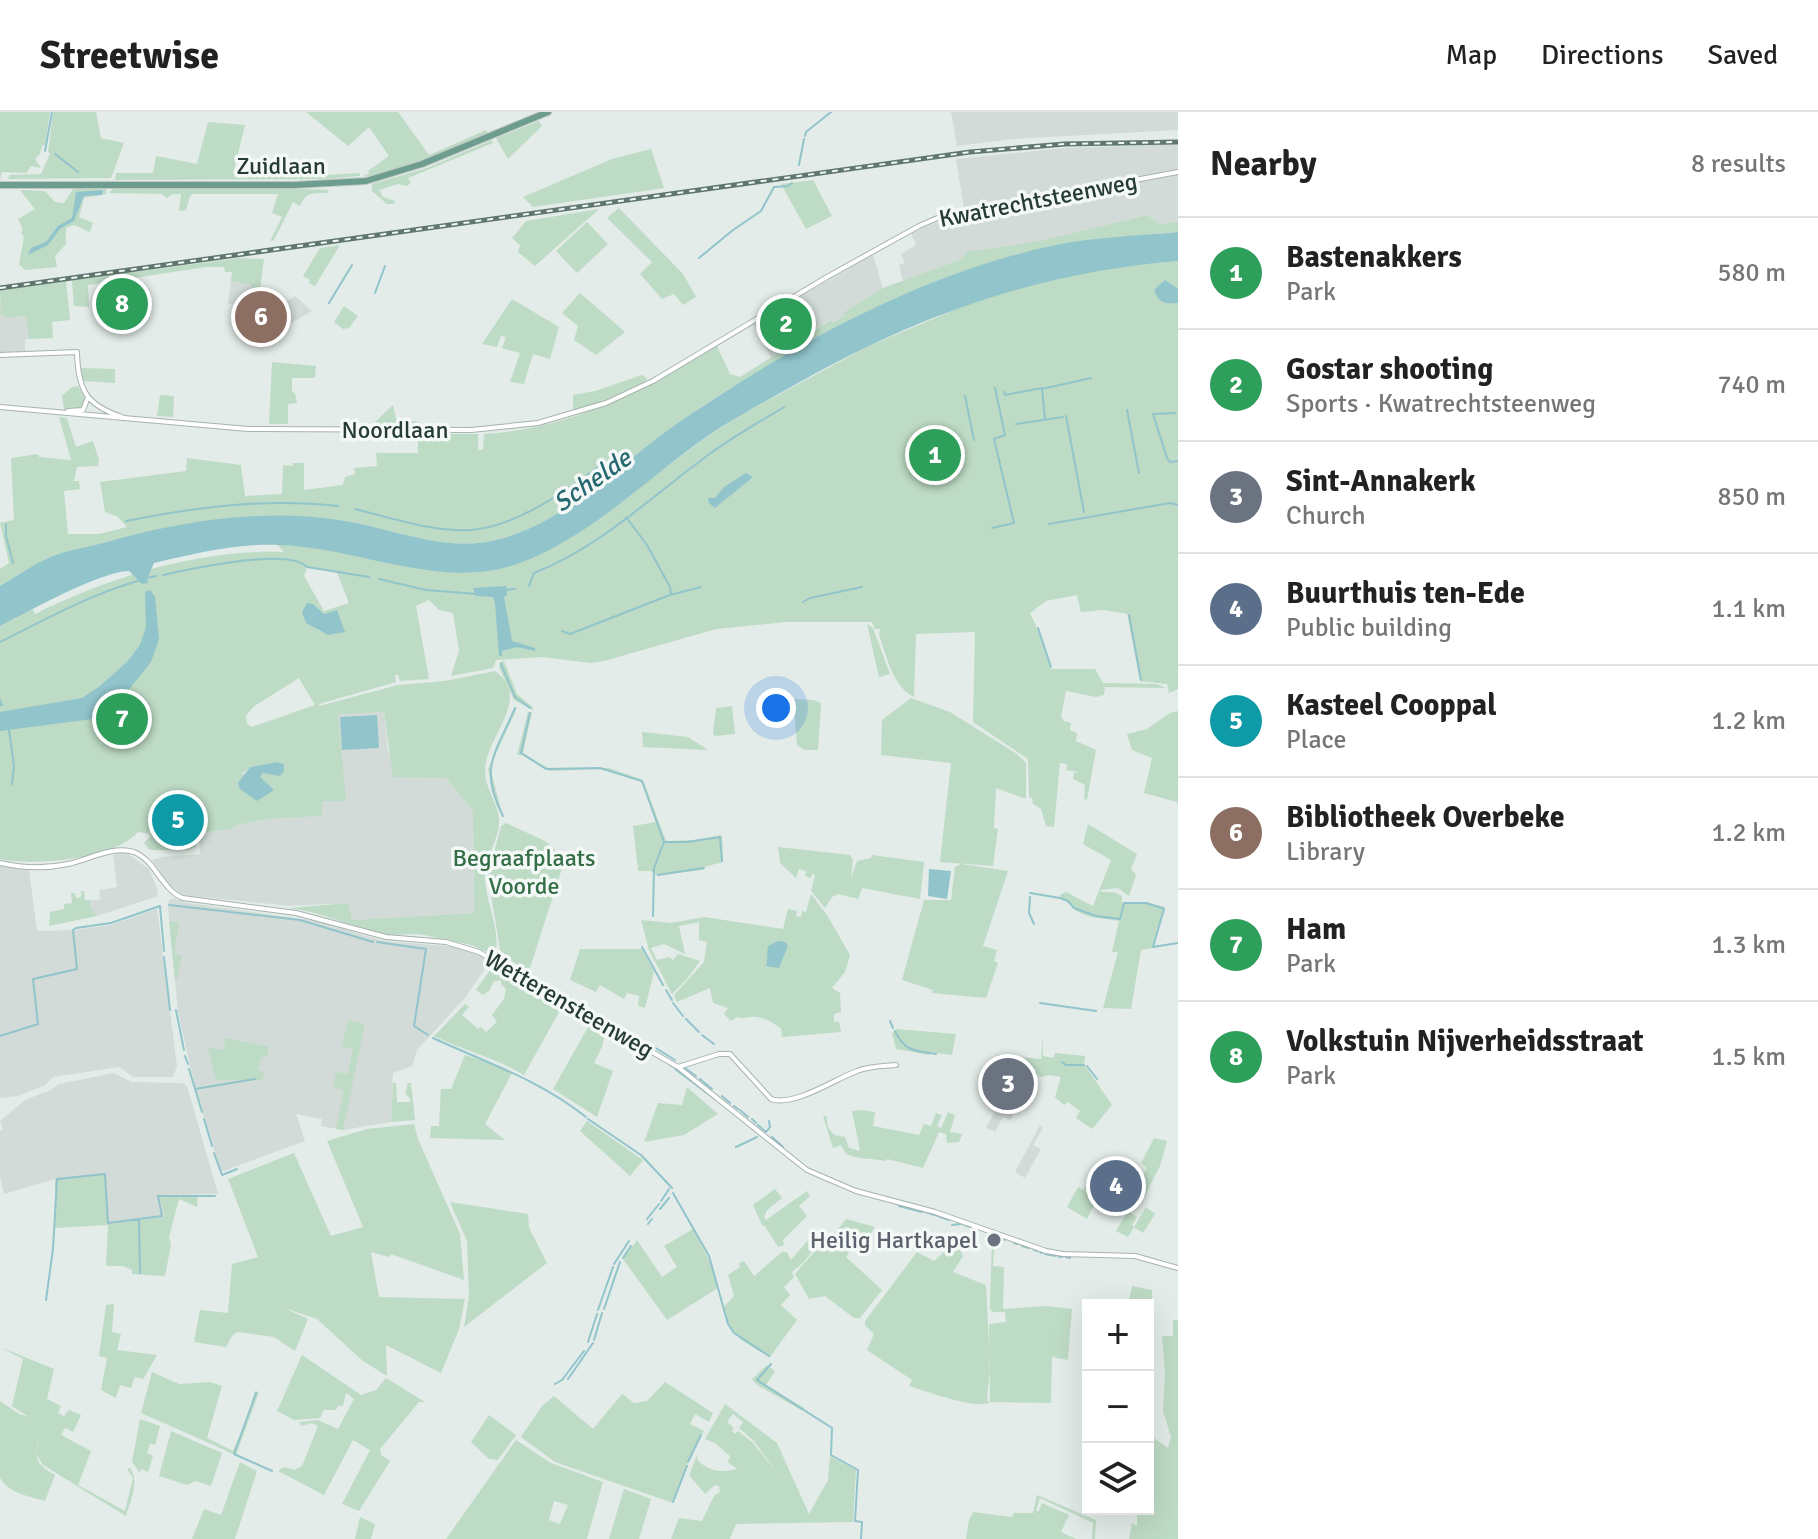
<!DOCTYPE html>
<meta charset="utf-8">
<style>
body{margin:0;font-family:Signika,sans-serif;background:#f6f6f6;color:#222}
.controls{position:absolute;right:24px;bottom:24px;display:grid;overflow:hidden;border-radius:0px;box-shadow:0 8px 32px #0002}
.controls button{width:72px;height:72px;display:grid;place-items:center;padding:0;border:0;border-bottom:2px solid #e0e0e0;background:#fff;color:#222;font:40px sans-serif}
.you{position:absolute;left:776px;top:596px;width:28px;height:28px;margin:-20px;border:6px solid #fff;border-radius:50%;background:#1a73e8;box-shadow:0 0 0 12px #1a73e833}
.badge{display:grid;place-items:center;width:52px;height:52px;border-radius:50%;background:#794d42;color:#fff;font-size:26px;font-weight:700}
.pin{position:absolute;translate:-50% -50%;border:4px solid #fff;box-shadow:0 2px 8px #0006}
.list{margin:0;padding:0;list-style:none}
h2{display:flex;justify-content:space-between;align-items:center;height:104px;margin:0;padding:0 32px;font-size:34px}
h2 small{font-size:26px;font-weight:400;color:#767676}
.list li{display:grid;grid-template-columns:52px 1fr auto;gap:24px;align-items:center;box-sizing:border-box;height:112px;padding:0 32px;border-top:2px solid #e0e0e0}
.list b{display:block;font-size:30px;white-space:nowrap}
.list p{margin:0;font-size:26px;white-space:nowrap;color:#767676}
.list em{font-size:26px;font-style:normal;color:#767676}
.icon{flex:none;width:44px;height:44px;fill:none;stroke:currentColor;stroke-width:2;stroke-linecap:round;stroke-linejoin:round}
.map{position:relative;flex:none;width:1178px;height:1427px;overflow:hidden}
header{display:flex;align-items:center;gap:48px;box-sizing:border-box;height:112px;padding:0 40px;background:#fff;border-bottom:2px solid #e0e0e0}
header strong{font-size:38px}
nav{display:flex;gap:44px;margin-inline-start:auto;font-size:28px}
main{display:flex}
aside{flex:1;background:#fff}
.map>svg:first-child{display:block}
.built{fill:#d2dbd7}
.green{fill:#bedbc5;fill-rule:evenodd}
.water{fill:#91c4cb}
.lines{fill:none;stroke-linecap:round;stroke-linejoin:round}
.stream{stroke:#91c4cb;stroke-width:2}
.minor-casing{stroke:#a6b3ae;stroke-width:6}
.major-casing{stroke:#c2c8c6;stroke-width:8}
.minor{stroke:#fff;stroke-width:4}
.major{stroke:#6c9d8e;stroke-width:6}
.rail-casing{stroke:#5f776f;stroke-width:5}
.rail{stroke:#f4f8f6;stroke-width:2;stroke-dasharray:6;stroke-linecap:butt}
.worship-dot{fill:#6b7280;stroke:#f4f8f6;stroke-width:3}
.labels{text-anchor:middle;stroke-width:7;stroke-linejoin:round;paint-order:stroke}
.street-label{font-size:24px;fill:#253b34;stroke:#f4f8f6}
.park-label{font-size:24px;fill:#336e47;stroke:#f4f8f6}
.worship-label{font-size:24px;fill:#5b616d;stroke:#f4f8f6;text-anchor:end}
.water-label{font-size:26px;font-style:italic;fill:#256871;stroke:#f4f8f6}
</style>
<header>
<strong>Streetwise</strong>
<nav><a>Map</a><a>Directions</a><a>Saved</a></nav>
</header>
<main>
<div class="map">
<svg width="1178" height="1427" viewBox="0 0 1178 1427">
<rect width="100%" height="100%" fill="#e3ece8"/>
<path class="built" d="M951 0H1178V18L1013 27 957 34Z
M1155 33H1178V110L1160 112 1146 103 1066 124 1002 136 968 139 962 147 903 169 899 153 905 151 901 142 916 133 911 121 942 108 965 103 956 47 1064 36Z
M873 143 883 176 844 200 846 204 833 211 830 208 771 246 753 211Z
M231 169 252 173 249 192H228Z
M295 184 312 199 270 223 267 211 259 210 260 198 270 200Z
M0 188 2 203 8 206 26 204 29 227H25V240L0 241Z
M384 600 388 640 433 665 446 666 473 699 474 801 352 808 348 791 290 794 191 784 182 782 167 770 152 748 161 745 200 742 199 722 230 717 237 713 269 707 322 704V689H345L338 601Z
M120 741 128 742 149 757 157 776 158 784 97 804 90 795V789L100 787 99 778 117 775 113 743Z
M0 754 29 758 37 819 75 818 111 813 157 797 177 954 173 965H133L119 955 53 965 45 973 18 984 0 986Z
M174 786 188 791 316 809 383 829 459 835 490 849 465 886 417 938 412 954 393 961 391 1010 343 1018 321 1014 322 1007 296 1002 305 1029 221 1060 197 984 178 900 168 795 169 788Z
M114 961 132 970 182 971 187 974 218 1082 161 1083 165 1105 109 1113 105 1062 55 1067 4 1082 0 1065V1019L3 1017 0 1009 25 988 51 978 59 972Z
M998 993 1015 999 1011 1008 1003 1005 995 1020 986 1016Z
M1040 1013 1043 1016 1033 1033 1041 1037 1025 1066 1015 1060Z"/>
<path class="green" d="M0 0H50L45 33H42L40 42 35 47 41 56 31 54 26 61 2 60 0 67Z
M53 0H96L101 26 124 31 111 66 8 67 10 63 41 62 50 42 48 40Z
M306 0H398L429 43 486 18 488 21 401 57 365 65 364 63 369 62 368 59 389 44 369 15 348 34Z
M539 9 542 14 508 47 496 26Z
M208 10 245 13 233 62 287 63 288 59 305 64 360 61V64L327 67 115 68 116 61H153L156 44 197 52Z
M492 28 493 31 408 66 411 71 407 74 398 72 379 78 383 85 395 89 394 92H387L372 79V72L427 56Z
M651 37 664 76 533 95 523 85 612 47Z
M813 68 832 104 806 117 781 72Z
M73 77H106V82L84 86 79 105 93 111 90 120 74 113 66 116V132L55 144 57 155 25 158 19 152 24 125 21 121 23 118 18 107 35 97 20 78 45 79 55 90 64 91Z
M113 77H300L329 78 327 81C313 81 305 80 300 94L293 90 274 128 270 129 282 105 272 101 278 82H193L190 84 186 98 179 99 181 82H172L167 86 162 82 109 81Z
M619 96 683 162 696 185 683 193 674 182 662 187 640 162 652 150 607 106Z
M599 97 535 154 518 140 520 133 512 126 526 109Z
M1147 103 1160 112 1178 110V120C1124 124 1067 131 1014 144 962 157 913 180 866 203 804 233 744 266 688 304 626 346 571 409 496 428 443 441 390 415 339 408 259 396 170 412 93 434 77 438 58 440 44 448 29 455 14 466 0 474V457L9 451 0 411 14 408 11 346 38 342 39 345 71 348 59 305 67 306 76 335 93 329 99 348 98 354 77 355 74 369H79L80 377 64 379 68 422H99L127 415 118 405 105 400 100 370 186 359 187 346 241 353 245 384 282 382 283 353 293 354V351H304V378L343 373 345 365 355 362 354 356 377 354 376 341H418V322H478V338H483L484 322C572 317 643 278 717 234L730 262 740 265 831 208 833 211 845 204 844 200 883 176 962 147 968 139C1029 134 1087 118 1147 103Z
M587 110 608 132 577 161 556 139Z
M340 133 315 174 309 171 310 168 303 164 320 136Z
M240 146 264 147 258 193 249 192 252 173 231 169 232 160H225L224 155H206L88 173 89 195 74 194 72 168Z
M1178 149V577L1169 581 1167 572 1140 569 1127 502 1103 498 1081 500 1077 483 1046 489 1030 501 1044 530 1051 557H1095L1103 571 1157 572 1166 576 1105 575 1104 583 1096 585 1066 579 1061 605 1064 609 1071 611 1070 618 1077 621 1076 629 1096 638 1087 688 1084 687 1085 673 1073 667 1074 661 1079 660 1066 658 1067 652 1060 651 1054 715 1046 714 1041 697 1033 692 1032 686 1029 685 1028 647 973 610 975 520 916 522 914 585C892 574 887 544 879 523L880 517H875L872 510H786L716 517 604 549 591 551 542 545 496 548 493 556 451 564 459 539 453 501 439 498 429 488 416 494 429 567 400 569 398 563H395L396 570 319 592V594L398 573 445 569 495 559C534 586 484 627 485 659 485 676 497 690 499 706 501 726 484 745 485 766 485 788 503 824 494 843L471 833 419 822 386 823 311 800 289 796 348 791 352 808 474 801 473 699 446 666 393 665 384 600 338 602 346 689H322V704L269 707 237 713 230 717 199 722 187 697 181 693 169 697 166 704 169 721 188 719 187 722 196 727V735L189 738H150L144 731 150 725V722L138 720C113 748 35 754 0 747V514L33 497 35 502C110 465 200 437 284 440L277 432 515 452 578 421 704 327 739 304 869 234 973 190 1019 175 1113 155ZM307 455 337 460 349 491 324 499 304 464ZM313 492 324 502H329L321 520 305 509ZM299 566 315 593 252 615 247 612 246 604 253 595ZM276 650 284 652 274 661H263L260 665 242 662 250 655Z
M66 168 70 208 52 210 53 226 29 227 26 204 8 206 1 203 0 178Z
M580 181 625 220 596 243 574 228 578 214 562 201Z
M512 187 559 215 550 247 533 242 524 272 510 270 520 241 502 236 506 225 501 224 497 235 482 232Z
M344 194 358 204 349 216 343 217 334 210Z
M116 200 138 202 137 216H128L127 210 122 206 117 222H114Z
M272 250 316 254 315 266H292V280L295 281 297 291 288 292V312H269Z
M81 256 115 257V271L83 269Z
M642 263 647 266 645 270 594 293 573 298V283L595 279Z
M78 274 86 288 83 296 79 298 64 297 62 284 72 275Z
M160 283 174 284 173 305 157 304Z
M393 293 396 307 420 310V315L376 314 375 310Z
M867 512 873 516 890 562 879 565Z
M504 549 517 582 533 595V598L514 588 499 555 500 550Z
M911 586 950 600 1017 642 1026 651V687L996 676 994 716 998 717 993 754 940 750 951 651 881 643 882 608Z
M793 587 813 588 821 591 818 638H804L797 633Z
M732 594 735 622 715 624 713 621 716 596Z
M515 596H517L490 655 503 705 492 680 488 657Z
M1178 599V694L1177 690 1144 681 1152 646 1132 638 1127 622 1147 617 1170 601Z
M528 600H532L523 641 548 656H609L643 668 666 729 695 728 722 723 723 750 704 755 703 758 656 763 651 759H638L633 714 656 710 641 669 601 657 550 659 522 643H517Z
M642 620 688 625 708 638 643 635Z
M506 711 545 729 565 747 529 859 501 843 488 764 501 714Z
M1088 712 1137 742 1131 757 1136 763 1129 784 1118 776 1100 778 1102 780H1114L1122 784V791L1147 790 1165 795 1153 836 1141 838 1131 897 1103 896 1118 840H1112L1119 809C1105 806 1089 807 1077 799 1070 794 1068 789 1060 786V783L1066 780 1093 794 1111 748 1083 732Z
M778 735 850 743 853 748 851 766 857 749 871 746 872 743 924 750 920 787 862 776 858 787 838 782 832 785 825 796 811 779 815 763 812 762 811 766 805 764 806 759 799 757 796 766 780 751Z
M961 752 1008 759 983 834 997 838 994 849 998 851 986 886 932 881 933 878 902 868 924 788H951L955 755Z
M81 779H84L85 788H90V795L97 804 49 814 50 800 64 797V792L72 791 71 781H75L76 786 81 785Z
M811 782 827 803 850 843 845 860 832 876 840 881 841 900 834 902V910H839L841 920 782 925 781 916C773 912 768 906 756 905 748 904 746 908 737 905L731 909 724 902 728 896 713 891 710 876 677 890 674 883 704 850 707 830 699 828V810L679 814 685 842 664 832 651 836 657 848 669 845 673 848 678 842 700 849 687 867 672 882 649 838 641 808 671 811 704 805 783 817 788 797 797 799 796 804 801 805 802 799 806 800Z
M169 809 179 811 174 841 182 844 177 868H175Z
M580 837H642L654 860 645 896 638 894 639 884 627 881 624 887 600 873 596 880 570 868Z
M495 851 564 891 524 963C496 946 463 938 434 924L465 892 469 895 462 903 478 917 481 915 486 920 497 910 492 903 504 887 506 877 501 872V868L493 870 490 878 483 883 476 878Z
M348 908 365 912 343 1018 336 1017 344 978 333 975 336 960 348 962 353 937 342 934Z
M592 908 606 916 602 935 594 951 613 959 597 1005 553 977Z
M896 917 956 922 952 943 930 940 929 943 896 937 892 922Z
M1043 925V944L1054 946 1055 941 1085 944 1084 952 1112 993 1092 1017 1076 1006 1080 999 1068 990 1064 993 1055 985 1061 965 1050 963 1041 965 1035 961 1036 957 1018 954 1013 965 1007 962 999 966 997 943 1041 947Z
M226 926 269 935 267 945H261L258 958 264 960 262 968H216L208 936 223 938Z
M465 943 491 951 512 961 485 1012 505 1028 430 1026 431 1014H439L441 977H451Z
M393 971H396L397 990H410V986L405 982 408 971H411L415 1008 391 1010Z
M687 975 718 1002 684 1023 644 1030 658 991 682 993Z
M862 998 875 1000 873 1014 919 1023 924 1012 931 1014 936 1001 942 1003 937 1014 941 1016 948 1000 955 1003 950 1020 962 1022 959 1030 947 1031 946 1022 939 1020 923 1056 887 1047 886 1049C871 1046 860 1048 846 1042L841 1033 833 1036 823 1004H826L828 1015 834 1023 845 1025 849 1036 860 1039 852 999Z
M587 1009 643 1048 630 1064 580 1019Z
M414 1012 418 1027 460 1122 464 1168 391 1142 389 1145 371 1140 379 1185 465 1187 459 1217 441 1261 386 1233 387 1264 363 1249 317 1207 284 1196 308 1207 295 1239 274 1225 237 1220 232 1224 226 1235 194 1230 200 1198 228 1201 232 1152 258 1145 228 1067 294 1041 331 1124 363 1115 327 1029 367 1017Z
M1154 1026 1167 1029 1160 1054 1144 1085 1134 1078 1147 1056 1141 1051Z
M1095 1056 1085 1079 1097 1087 1087 1107 1067 1095 1078 1075 1084 1078Z
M106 1062 109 1112 165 1105 160 1083H198L197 1095 179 1087 169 1125 171 1133 165 1164 132 1162V1158L123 1154H106L108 1113 55 1116V1067Z
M775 1077 782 1086 767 1098 764 1105 766 1108 807 1079 810 1084 799 1094 807 1104 783 1128 784 1133 778 1135 765 1114 762 1113 753 1093Z
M450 1090 528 1102 529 1116 547 1151 464 1215 469 1184 467 1129Z
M1146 1095 1155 1102 1143 1121 1134 1115 1128 1125 1116 1119 1128 1099 1137 1105 1132 1113 1134 1115Z
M846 1107 875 1115 870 1123 858 1120 848 1133 852 1136 846 1145 882 1178 860 1206H854L825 1184 809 1187 795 1162 820 1133 824 1135Z
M693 1117 712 1154 718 1176 667 1208 623 1147 637 1128 662 1165 677 1155 664 1134Z
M816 1119 813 1127 818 1131 804 1150 792 1160 794 1165 784 1175 790 1183 781 1193 797 1208 770 1245C744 1229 731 1227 723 1196L734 1184 728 1163 740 1155 739 1151 744 1149 754 1164 782 1140H787L791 1148Z
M992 1124 995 1125 993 1154 1004 1155 1003 1197 1047 1194 1072 1197 1068 1248 1052 1245 1051 1291 991 1290C975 1298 929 1280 909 1274L912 1268 867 1238 874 1222 865 1213V1209L917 1140 934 1149 946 1138H960L963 1144 953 1160 986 1173 990 1253 987 1289 990 1290 989 1212 1006 1210 1005 1200H992L990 1196Z
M1132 1174 1152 1178V1210L1148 1209V1193H1128Z
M114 1192 112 1220 121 1222 117 1238 157 1243 143 1267 135 1265 131 1276 120 1273 116 1286 101 1278 107 1246 99 1244 106 1193Z
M1173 1208H1178V1427H1129L1132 1411 1137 1414V1397H1148V1322L1168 1336 1171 1325 1163 1299 1165 1261 1162 1224H1173Z
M0 1235 54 1257 47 1287 61 1294 58 1301 64 1304 69 1298 81 1303 73 1320 65 1316 61 1323 91 1339 78 1373 125 1399 133 1366 127 1357 130 1356C140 1369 130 1389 126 1404L43 1353 36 1342 39 1329C32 1347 39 1354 55 1363L45 1389C29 1384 10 1382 0 1366V1289L19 1302 29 1305 12 1294 23 1247Z
M302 1243 361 1283 376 1278 386 1266 425 1290H419L380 1337 381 1343 390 1349 359 1399 342 1392 370 1338 353 1328 324 1383 278 1359 284 1355 295 1358 302 1354 318 1314 312 1311 301 1314 300 1310 318 1308 338 1317 354 1287 346 1281 343 1294H338L336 1298H324L320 1306 294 1308 277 1299Z
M767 1253 775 1259 766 1273 804 1296 803 1299 757 1273 752 1267Z
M152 1260 179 1272 210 1270 222 1274 207 1326 233 1339 246 1310 255 1279 259 1280 236 1343 141 1301Z
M665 1270 713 1301 709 1310 695 1302 690 1312 704 1319 687 1352 673 1391 555 1350 521 1325 542 1294 554 1284 593 1317 622 1282 634 1291 647 1289Z
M725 1292 777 1331 809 1402 828 1368 830 1344 856 1358 853 1410 736 1412 730 1427H671L679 1406 702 1409 714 1384 720 1380 719 1374 715 1373 705 1382 689 1363 698 1341 697 1348C710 1360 722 1361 737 1357L728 1350 730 1344 715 1331 705 1327ZM733 1302 743 1310 739 1316 754 1329 777 1361 753 1331 738 1319 735 1322 732 1319 734 1316 727 1310Z
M489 1303 516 1323 498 1348 489 1347 471 1330Z
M140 1307 160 1314 155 1333 150 1332 147 1341 153 1344 148 1360 141 1357 140 1361 132 1350Z
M171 1319 222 1341 211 1374 196 1369 187 1373 159 1364Z
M516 1328 551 1351 603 1370 587 1427H446ZM554 1389 568 1393 560 1412 549 1408Z
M240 1350 257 1359 235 1427H192L204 1397 221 1403Z
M624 1377 651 1387 639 1427H609Z
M1037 1383 1096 1408 1095 1427H1092L1093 1411 1040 1386 1036 1399H1039L1042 1391 1069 1403 1061 1420 1076 1427H966L969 1408 973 1400 1012 1405 1014 1401H1033Z
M360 1405 375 1412 371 1427H355Z"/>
<path class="water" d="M103 78 102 83 84 84 74 109 61 116 48 133 28 143 31 136 46 130 58 114 72 106 76 80Z
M1178 120V149C1033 161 917 204 791 275 761 292 730 308 702 328 643 370 587 427 517 452 440 479 358 435 279 433 237 431 194 442 154 451L147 467 148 471 142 472 129 459C98 460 30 499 0 514V474C14 466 29 455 44 448 60 439 81 437 99 432 177 410 258 396 339 408 390 415 443 441 496 428 572 409 625 345 688 304 799 230 919 163 1051 134 1093 125 1136 124 1178 120Z
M1165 168 1178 177V191C1164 192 1159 191 1154 178Z
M746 361 753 365 715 396 709 391 708 386H715L724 375Z
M506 474 507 483 504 485 512 529 535 536V539L517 535 502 539V544H499L495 491 493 485 476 484 473 476Z
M150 478 155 485 159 527 151 550 118 591 109 599 93 607 0 619V600L82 586 100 574 127 550 140 533 146 515 145 480Z
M307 491 313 492 324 502 337 498 345 520 328 523 306 511 302 500Z
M377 603 379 636 342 638 340 605Z
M277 650 284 652V659L280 664 263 661 260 665 274 678 257 689 240 677 238 671 250 655Z
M929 757 951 759 947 787 928 784Z
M778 829 785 830 788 834 779 856 766 854C768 847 767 841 768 834Z"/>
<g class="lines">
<path class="stream" d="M805 24 806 20 831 0
M45 39 52 0
M55 42 78 60
M799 53 804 27
M699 146 733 118 761 99 774 75 788 74 792 71
M375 181 385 154
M329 191 352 153
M1042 277 1091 266
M1004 280 1005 283 1042 276 1045 307
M965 284 974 328
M1127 298 1139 361
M1175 301 1153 302 1167 346 1170 350 1178 349
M1066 304 1084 400
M1016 312 1063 305
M355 397C392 406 432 420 471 418 515 415 567 379 602 352
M626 405 647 433 670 475 671 482
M126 409C197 395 265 386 338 394
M6 412V424L13 451
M1049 412 1170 391 1178 393
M992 416 1014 411 994 327 1005 323 995 276
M163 463C191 457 288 435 307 455L369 465
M147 466 156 464
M379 467 426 478 477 482
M529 474 534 461C601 435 654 382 711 341 734 324 760 310 784 295
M505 478 515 477
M803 490 810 486 862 475
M1129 503 1141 568
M1038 516 1051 555
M562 519 570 522 670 483 701 475
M0 530C46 507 91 482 141 468
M501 552 515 585 530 596
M0 588 2 593H0
M530 601 521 641 546 657 600 656 642 669 664 730 654 756 653 804
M9 618 14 654 12 672
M503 704C478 655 496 641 515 596
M666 730H687L720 725 722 749
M658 763 704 756
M1030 781 1060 786 1068 789 1074 796 1096 804 1120 807 1124 791H1146L1164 797 1153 835 1178 831
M1030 785 1029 801 1034 812
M169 793 300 808 373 830
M377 830 426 837 414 914 428 923
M642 835 663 873
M164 845 170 898
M532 865 538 869
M541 870 544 872
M547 874 555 878
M666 878 672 888
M559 881 575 890
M577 891 585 895
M673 891 683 904
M1040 891 1096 899
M176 898 184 938
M590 898 594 901
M596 902 614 912
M686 907 699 920
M890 909 893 916
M620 916 625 918
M895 919C905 940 914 938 936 942
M627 920 632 923
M702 923 714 932
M0 924 38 912 33 867 77 857 73 818 76 816 111 811 160 794 164 839
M635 924 637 925
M433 926C487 951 538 967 586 1005
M644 930 650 933
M654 935 675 948
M185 944 188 952
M997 946 998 962
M666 950 673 955
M1062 950 1066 953H1084
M1087 954 1097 967
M685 956 696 964
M189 957 202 1000
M675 957 715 987
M700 967 712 977
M195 977 255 967
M722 984 730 991
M734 994 738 997
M740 998 748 1005
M204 1007 212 1034
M588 1007 641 1043 672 1076
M752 1007 756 1011
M758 1013 766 1020 770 1015 769 1009
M772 1025 783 1035
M736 1035 757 1025
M214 1041 222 1063 237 1057
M673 1081 709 1144 728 1212 734 1221 769 1244
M661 1089 669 1077
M899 1094 922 1100
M660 1097 669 1086
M925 1100 938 1104
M940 1105 949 1108
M139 1107 140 1161
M647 1107 659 1092
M648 1112 652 1107
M952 1113 961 1112
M964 1113 970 1115
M993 1124H994
M1000 1126 1005 1128
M1014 1131 1017 1132
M1022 1134 1029 1136
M1033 1137 1037 1139
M1040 1140 1042 1141
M1045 1142 1056 1144
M1059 1145H1062
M1066 1145 1070 1146
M623 1146 631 1134
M614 1152 629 1129
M46 1188 53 1137 57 1067 105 1062 108 1111 162 1104 158 1084H215
M604 1197 620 1150
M598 1198 613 1155
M594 1228 602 1201
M588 1230 597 1202
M771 1252 757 1268 832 1316 831 1343 858 1358 855 1409 862 1410 861 1427
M568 1267 593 1231
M555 1272 562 1268 584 1239
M256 1281 234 1342 272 1359
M688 1350 701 1323
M673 1390 687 1354"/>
<g class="minor-casing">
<path id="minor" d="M0 243 77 240C78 278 86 293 122 305
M0 295 248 317 471 318 538 311 606 291 653 269 827 165 919 114 942 104 1178 60
M68 299 83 298 88 285
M0 751C22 756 45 757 68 752 88 748 113 733 134 740 156 749 161 777 183 786L296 801 386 825 446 830 479 840 678 955 807 1058 856 1079 935 1100 1046 1139 1063 1142 1135 1144 1178 1156
M678 955 719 942H730L771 987C794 995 835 967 857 959 869 954 883 954 896 953"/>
</g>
<g class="major-casing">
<path id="major" d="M0 73H294L366 69 422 52 548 0"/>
</g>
<use href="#minor" class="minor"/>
<use href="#major" class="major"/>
<g class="rail-casing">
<path id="rail" d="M0 176 970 40 1065 32 1178 30"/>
</g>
<use href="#rail" class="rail"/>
</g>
<circle class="worship-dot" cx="994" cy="1128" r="8"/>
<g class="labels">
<g class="street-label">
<text x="281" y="62">Zuidlaan</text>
<text transform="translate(1038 88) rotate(-11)" y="8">Kwatrechtsteenweg</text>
<text x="395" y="326">Noordlaan</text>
<text transform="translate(569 892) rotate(30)" y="8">Wetterensteenweg</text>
</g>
<g class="park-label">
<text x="524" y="754">Begraafplaats<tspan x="524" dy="28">Voorde</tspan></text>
</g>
<g class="worship-label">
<text x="978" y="1136">Heilig Hartkapel</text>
</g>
<g class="water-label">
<text transform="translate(592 368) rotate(-35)" y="9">Schelde</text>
</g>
</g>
</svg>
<div class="controls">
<button>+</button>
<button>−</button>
<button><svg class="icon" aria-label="layers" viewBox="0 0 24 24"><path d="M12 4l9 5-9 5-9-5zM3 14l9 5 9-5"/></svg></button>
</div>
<div class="you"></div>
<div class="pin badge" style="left:935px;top:343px;background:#2e9e5b">1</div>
<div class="pin badge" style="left:786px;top:212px;background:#2e9e5b">2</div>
<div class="pin badge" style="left:1008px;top:972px;background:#6b7280">3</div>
<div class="pin badge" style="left:1116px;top:1074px;background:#5c6f8a">4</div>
<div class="pin badge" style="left:178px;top:708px;background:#0f9aa8">5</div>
<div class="pin badge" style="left:261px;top:205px;background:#8d6e63">6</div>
<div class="pin badge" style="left:122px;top:607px;background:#2e9e5b">7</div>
<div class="pin badge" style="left:122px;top:192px;background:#2e9e5b">8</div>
</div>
<aside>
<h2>Nearby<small>8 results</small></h2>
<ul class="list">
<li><span class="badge" style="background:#2e9e5b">1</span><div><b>Bastenakkers</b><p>Park</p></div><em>580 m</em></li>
<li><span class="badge" style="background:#2e9e5b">2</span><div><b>Gostar shooting</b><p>Sports · Kwatrechtsteenweg</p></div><em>740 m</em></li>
<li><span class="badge" style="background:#6b7280">3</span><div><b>Sint-Annakerk</b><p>Church</p></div><em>850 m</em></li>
<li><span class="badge" style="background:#5c6f8a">4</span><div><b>Buurthuis ten-Ede</b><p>Public building</p></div><em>1.1 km</em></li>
<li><span class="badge" style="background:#0f9aa8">5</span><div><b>Kasteel Cooppal</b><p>Place</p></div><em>1.2 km</em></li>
<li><span class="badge" style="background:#8d6e63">6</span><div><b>Bibliotheek Overbeke</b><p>Library</p></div><em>1.2 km</em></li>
<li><span class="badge" style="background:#2e9e5b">7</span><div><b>Ham</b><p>Park</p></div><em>1.3 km</em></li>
<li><span class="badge" style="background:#2e9e5b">8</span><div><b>Volkstuin Nijverheidsstraat</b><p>Park</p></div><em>1.5 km</em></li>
</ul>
</aside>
</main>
